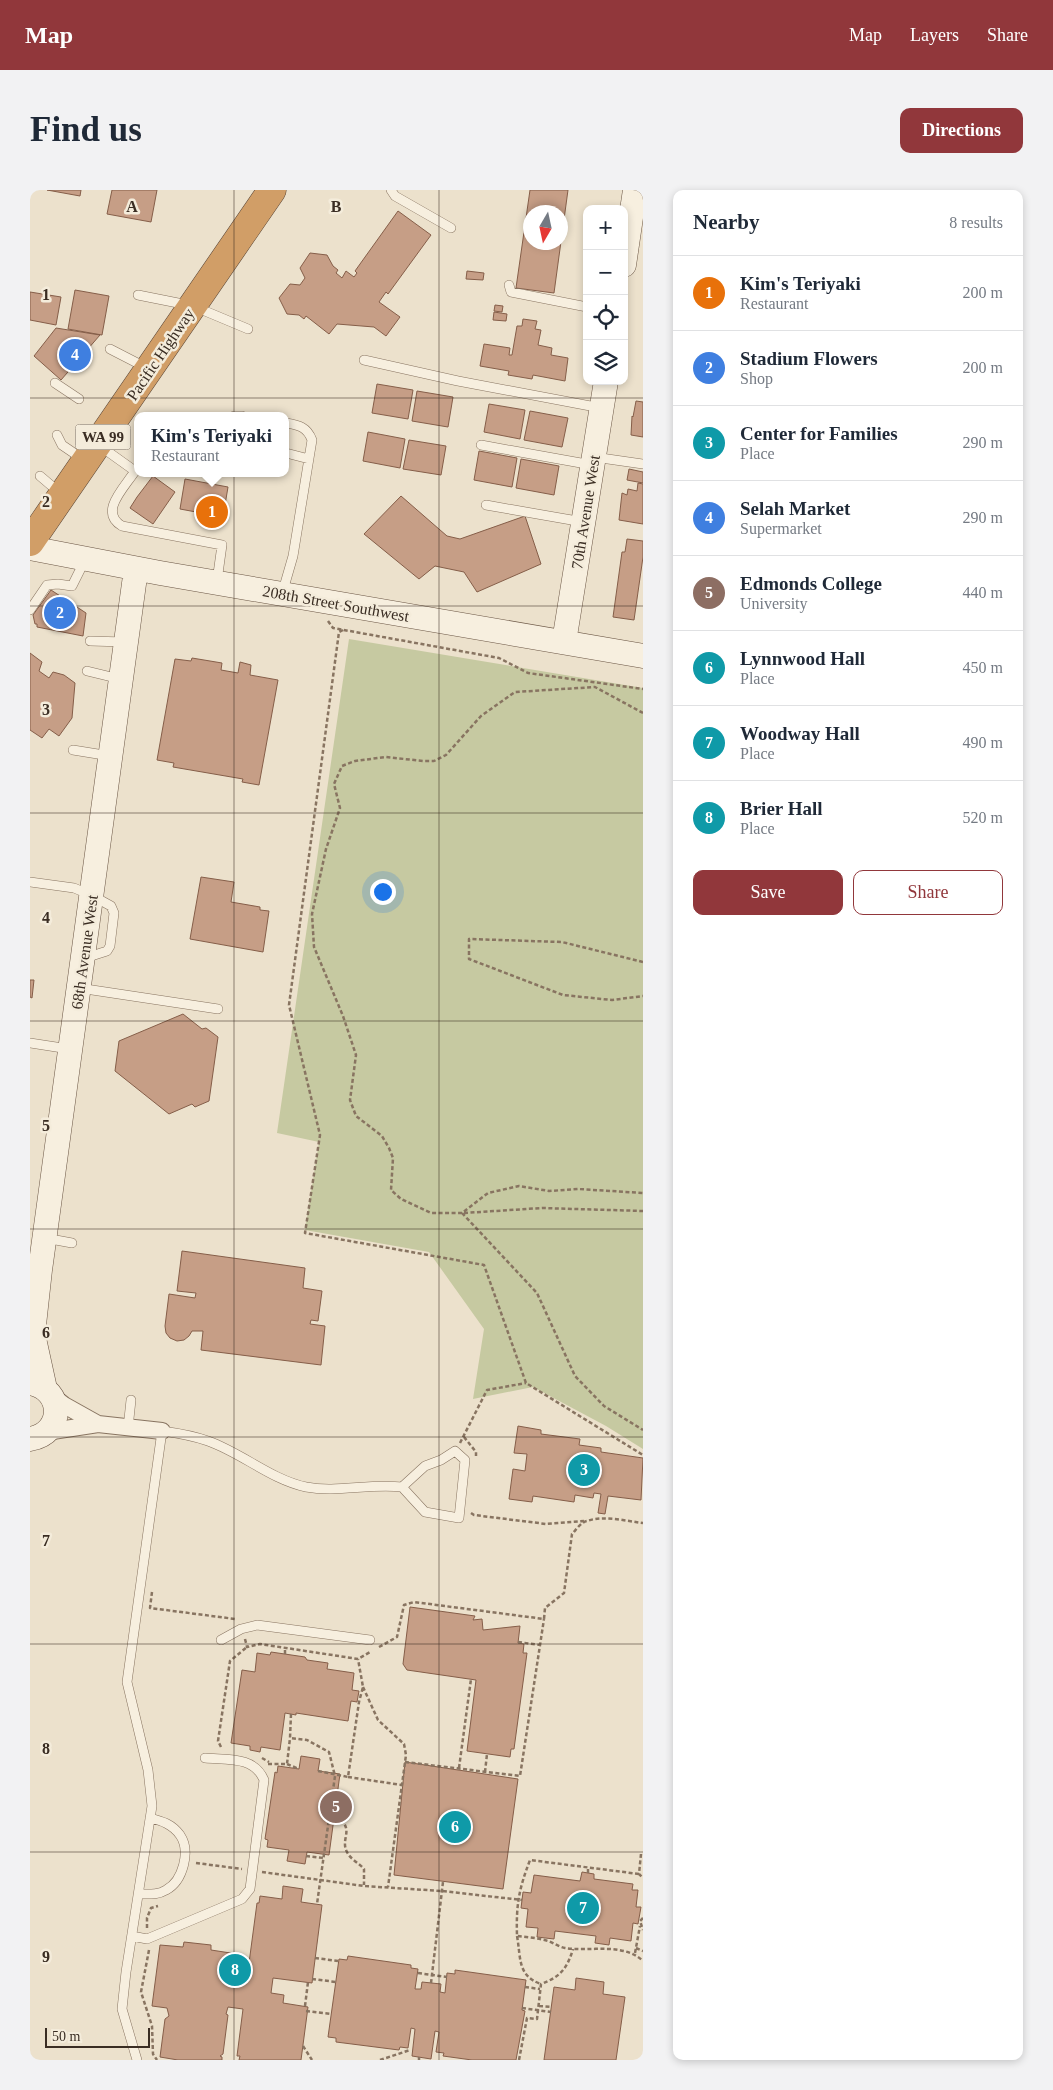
<!DOCTYPE html>
<meta charset="utf-8">
<style>
body{margin:0;font-family:"Times New Roman",serif;background:#f2f2f3;color:#1f2937}
.controls{position:absolute;right:15px;top:15px;display:grid;overflow:hidden;border-radius:10px;box-shadow:0 2px 8px #0003}
.controls button{width:45px;height:45px;display:grid;place-items:center;padding:0;border:0;border-bottom:1px solid #e0e1e3;background:#fff;color:#1f2937;font:25px sans-serif}
.compass{position:absolute;left:493px;top:15px;width:45px;height:45px;border-radius:50%;background:#fff;box-shadow:0 2px 8px #0003;rotate:189deg}
.scale{position:absolute;left:15px;bottom:12px;width:105px;box-sizing:border-box;padding-left:5px;border:2px solid #3a2d23;border-top:0;font-size:14px;line-height:18px;white-space:nowrap;color:#3a2d23;-webkit-text-stroke:4px #f4ecdb;paint-order:stroke}
.you{position:absolute;left:352px;top:701px;width:18px;height:18px;margin:-12px;border:4px solid #fff;border-radius:50%;background:#1a73e8;box-shadow:0 0 0 8px #1a73e833}
.badge{display:grid;place-items:center;width:32px;height:32px;border-radius:50%;background:#91373b;color:#fff;font-size:16px;font-weight:700}
.pin{position:absolute;translate:-50% -50%;border:2px solid #fff;box-shadow:0 1px 5px #0006}
.popup{position:absolute;left:104px;top:222px;width:155px;height:65px;box-sizing:border-box;display:grid;place-content:center;border-radius:10px;background:#fff;filter:drop-shadow(0 1px 4px #0005);font-size:16px;white-space:nowrap;color:#747a83}
.popup b{font-size:19px;color:#1f2937}
.popup::after{content:'';position:absolute;left:50%;top:100%;margin-left:-10px;border:10px solid transparent;border-top-color:#fff}
.list{margin:0;padding:0;list-style:none}
h2{display:flex;justify-content:space-between;align-items:center;height:65px;margin:0;padding:0 20px;font-size:21px}
h2 small{font-size:16px;font-weight:400;color:#747a83}
.list li{display:grid;grid-template-columns:32px 1fr auto;gap:15px;align-items:center;box-sizing:border-box;height:75px;padding:0 20px;border-top:1px solid #e0e1e3}
.list b{display:block;font-size:19px;white-space:nowrap}
.list p{margin:0;font-size:16px;white-space:nowrap;color:#747a83}
.list em{font-size:16px;font-style:normal;color:#747a83}
.actions{display:flex;gap:10px;padding:15px 20px}
.actions a{flex:1;padding:11px 0;border:1px solid #91373b;border-radius:10px;text-align:center;font-size:18px;color:#91373b}
.actions .main{background:#91373b;color:#fff}
.icon{flex:none;width:28px;height:28px;fill:none;stroke:currentColor;stroke-width:2;stroke-linecap:round;stroke-linejoin:round}
.map{position:relative;flex:none;width:613px;height:1870px;overflow:hidden;border-radius:10px}
header{display:flex;align-items:center;gap:30px;box-sizing:border-box;height:70px;padding:0 25px;background:#91373b;color:#fff}
header strong{font-size:24px}
nav{display:flex;gap:28px;margin-inline-start:auto;font-size:18px}
.intro{display:flex;align-items:center;justify-content:space-between;box-sizing:border-box;height:120px;padding:0 30px}
h1{margin:0;font-size:35px}
.button{padding:12px 22px;border-radius:10px;background:#91373b;color:#fff;font-size:18px;font-weight:700}
main{display:flex;gap:30px;padding:0 30px}
aside{flex:1;background:#fff;border-radius:10px;box-shadow:0 2px 8px #0003}
.map>svg:first-child{display:block}
.green{fill:#c6c9a1}
.building{fill:#c69e86;stroke:#855e49;fill-rule:evenodd}
.lines{fill:none;stroke-linecap:round;stroke-linejoin:round}
.lane-casing{stroke:#887461;stroke-width:10}
.street-casing{stroke:#887461;stroke-width:18}
.secondary-casing{stroke:#6a5544;stroke-width:25}
.highway-casing{stroke:#564335;stroke-width:29}
.path{stroke:#887461;stroke-width:2.5;stroke-dasharray:4 2.5;stroke-linecap:butt}
.lane{stroke:#f7efdf;stroke-width:9}
.street{stroke:#f7efdf;stroke-width:16}
.secondary{stroke:#f7efdf;stroke-width:24}
.highway{stroke:#d19e67;stroke-width:28}
.path-bridge{stroke:#887461;stroke-width:2.5;stroke-dasharray:4 2.5;stroke-linecap:butt}
.grid{fill:none;stroke:#3a2d23;stroke-width:1;stroke-opacity:0.55}
.labels{text-anchor:middle;stroke-width:5;stroke-linejoin:round;paint-order:stroke}
.shield{fill:#f4ecdb;stroke:#72665a;stroke-width:1}
.shield-label{font-size:15px;font-weight:bold;fill:#3a2d23}
.street-label{font-size:16px;fill:#3a2d23;stroke:#f4ecdb}
.grid-label{font-size:16px;text-anchor:middle;font-weight:bold;fill:#3a2d23;stroke:#f4ecdb;stroke-width:5;stroke-linejoin:round;paint-order:stroke}
</style>
<header>
<strong>Map</strong>
<nav><a>Map</a><a>Layers</a><a>Share</a></nav>
</header>
<div class="intro"><h1>Find us</h1><a class="button">Directions</a></div>
<main>
<div class="map">
<svg width="613" height="1870" viewBox="0 0 613 1870">
<rect width="100%" height="100%" fill="#ece1cc"/>
<path class="green" d="M319 449 613 498V1259L576 1236 503 1197 443 1209 454 1139 399 1062 275 1040 289 952 247 943Z"/>
<path class="building" d="M17 0H51L50 6Z
M82 0H127L121 32 77 24Z
M500 0H538L524 103 486 98ZM500 22H530V52H500Z
M368 21 401 45 358 104 356 102 349 112 370 127 356 146 344 137 307 134 299 144 276 126 274 129 269 125 257 124 249 108 260 94 270 95 275 88 270 78 280 63 297 65 303 76 308 80 306 83 312 88 316 81 324 87 327 83 325 81Z
M437 81 454 83 453 90 436 89Z
M45 100 79 106 72 145 38 139Z
M0 102 31 107 26 135 0 130Z
M465 115 473 116 472 122 464 121Z
M464 122 477 124 476 131 463 130Z
M493 129 507 131 505 139 511 140 508 155 522 158 521 165 538 168 535 191 503 185 502 189 478 185 479 181 450 176 454 154 480 158 479 165H482L487 136H492Z
M26 138 70 145 31 190 4 166Z
M347 194 383 200 378 229 342 223Z
M387 201 423 207 418 237 382 231Z
M606 211 613 212V247L601 245 602 226 603 227Z
M459 214 495 220 490 249 454 242Z
M500 221 538 228 532 257 494 250Z
M338 242 375 249 370 278 333 271Z
M379 250 416 256 411 285 373 279Z
M449 261 487 268 482 297 444 290Z
M491 269 529 276 524 305 486 298Z
M599 279 613 282V293L597 290Z
M123 286 145 302 123 334 100 318 107 307Z
M155 289 198 297 193 327 150 319Z
M608 293 613 294V334L589 330 592 303 597 305 598 299 607 301Z
M371 306 417 346 430 349 495 326 511 374 447 402 434 382 405 376 389 389 334 344Z
M597 349 613 351V367L604 430 583 427 592 362H595Z
M21 400 56 423 53 446 7 437V434H5L3 425Z
M0 463 12 472 9 481 19 488 23 482 34 485 45 493 42 528 29 546 19 539 12 548 0 540Z
M162 468 192 473 191 480 208 483 210 472 221 475 220 485 248 490 229 595 212 592 213 589 143 577 144 573 127 570 145 469 161 471Z
M171 687 204 692 201 712 230 717V720L239 721 233 762 160 749Z
M0 790H4L2 808 0 807Z
M153 824 172 839 176 838 188 847 179 911 165 917 162 914 139 924 85 881 89 851Z
M152 1061 275 1078 273 1098 292 1101 288 1131 281 1130 280 1134 295 1136 291 1175 171 1160 173 1141H162L159 1146 154 1150 147 1151 140 1148 136 1143 135 1136 139 1104 165 1108 166 1103 147 1101Z
M488 1236 511 1240V1244L550 1249 549 1255 571 1258V1262L613 1268 611 1310 578 1306 575 1324 568 1323 571 1304 564 1303 563 1308 545 1305 544 1312 503 1306 502 1312 479 1309 483 1279 495 1281 497 1264 484 1263Z
M380 1417 445 1426 443 1430 452 1429 453 1440 490 1436 488 1453 494 1454 493 1463H497L484 1559H481L480 1567 437 1561 446 1490 377 1480 373 1474Z
M241 1462 275 1467 277 1470 298 1473 297 1479 324 1483 322 1500 329 1501 327 1512 321 1511 318 1531 266 1523V1525L255 1523 250 1560 231 1557 230 1562 220 1560V1556L201 1553 212 1480 225 1482 227 1463 240 1465Z
M271 1566 290 1569 288 1581 310 1584 299 1665 277 1662 275 1674 257 1671 259 1660 237 1657 238 1650 235 1649 245 1582 247 1583 248 1576 269 1579Z
M375 1572 488 1589 473 1699 364 1685Z
M552 1682 564 1684V1689L603 1694 602 1700H608L606 1717H611L608 1734 603 1733 601 1751 580 1748 579 1755 565 1753 566 1746 525 1741 524 1749 507 1747 508 1738 496 1737 498 1719 491 1718 493 1702 501 1703 504 1685 550 1691Z
M253 1696 273 1699 271 1712 292 1715 282 1793 243 1788 241 1803 254 1805 253 1813 278 1817 271 1870H209L210 1866H207L213 1819 198 1817 196 1824 198 1825 193 1864 190 1866 192 1867V1870H148L130 1867 135 1829 139 1826 137 1818 122 1816 130 1755 153 1757 154 1752 181 1755V1760L207 1764 206 1771 219 1773 227 1713H229L230 1706 252 1709Z
M318 1766 381 1775V1778L388 1779 385 1799H391L392 1792 411 1794 410 1802 415 1803 417 1783 425 1784V1780L496 1790 492 1820 495 1821 486 1870H442L413 1866 414 1863 406 1862 409 1842 405 1841 401 1869 382 1866 385 1839 381 1838 378 1858 370 1857 369 1860 306 1852V1848L298 1847 309 1769 317 1770Z
M546 1788 574 1792 573 1804 595 1807 586 1870H514L524 1797 545 1800Z"/>
<g class="lines">
<g class="lane-casing">
<path id="lane" d="M361 0 365 6 421 38
M479 95 481 102 557 117
M108 105 163 116 218 139
M80 159 115 177
M334 170 428 191 571 218
M25 193 49 209
M204 226H212
M27 245 32 255 54 270
M451 255 562 275
M70 256 105 281C95 297 68 322 92 336L192 355 187 391
M256 263 279 269
M564 267 613 274
M10 286 30 303
M456 315 553 332
M252 404 263 366 282 250C277 237 269 235 256 233
M0 420 17 395 28 394 42 396 55 370
M60 451 95 452
M57 481 90 489
M43 560 80 566
M0 692 44 698 61 705 81 716 84 723 80 756 77 761 55 768
M49 798 188 819
M0 853 39 859
M15 1048 42 1053
M98 1238 101 1210
M425 1261 435 1270 429 1328 395 1322 372 1297 395 1276 411 1270Z
M191 1450 211 1439 227 1435 340 1450
M109 1704C119 1704 128 1705 136 1700 153 1691 161 1661 150 1645 142 1634 132 1631 120 1628
M102 1746 117 1749 212 1709 220 1699 234 1590C224 1566 198 1570 175 1568
M107 1870 92 1819 96 1782 122 1616 118 1580 97 1492 132 1241C147 1243 164 1246 178 1251 212 1263 240 1289 276 1297 307 1303 340 1293 372 1297"/>
</g>
<g class="street-casing">
<path id="street" d="M21 1205 34 1215 68 1234
M16 1242 68 1234 132 1241"/>
</g>
<g class="secondary-casing">
<path id="secondary" d="M594 75 605 0
M0 358 130 383 613 466
M534 452 576 191
M3 1144 15 1199
M0 1155 3 1144 10 1080 106 379
M0 1193C34 1199 35 1243 0 1249"/>
</g>
<g class="highway-casing">
<path id="highway" d="M0 352 242 0"/>
</g>
<path class="path" d="M298 431 303 438 469 468 498 483 613 499
M313 440 309 442 259 815 290 945 275 1043 454 1075 496 1193 613 1265
M613 523 565 497 485 502 451 526 416 565 404 571H393L356 567 325 571 312 576 304 594 310 618 296 659 282 724 284 757 313 826 326 865 320 910 326 926 352 946 359 958 363 968 361 1000 371 1009 401 1023H432L458 1003 489 996 519 1001 548 999 613 1003
M613 772 532 752 439 749V769L533 805 582 810 613 806
M432 1023 507 1103 545 1186 574 1216 613 1240
M434 1023 512 1018 613 1021
M434 1247 446 1262V1266
M430 1253 457 1200 496 1193
M441 1323 444 1325 516 1334 554 1331
M122 1402 120 1418 205 1429
M215 1449 217 1457 230 1454 328 1469 340 1462
M488 1452 510 1455
M349 1457 367 1447 374 1415 384 1412 514 1429 515 1418 534 1403 542 1344C546 1340 551 1332 557 1331 574 1325 595 1331 613 1333
M255 1464V1458
M333 1497 348 1530 374 1554 376 1565 358 1697
M261 1524 260 1548 277 1550 299 1562 305 1586 287 1714
M191 1557 188 1551 200 1471 217 1457
M232 1568 239 1572
M375 1572 490 1586 514 1429
M238 1574H257L260 1548
M257 1574 269 1579
M429 1578 441 1489
M288 1581 318 1587 329 1512 333 1497 328 1469
M455 1582 457 1564
M318 1587 372 1595
M300 1622C329 1638 309 1647 317 1662 320 1669 329 1673 334 1679V1695
M611 1664 609 1684 613 1688
M276 1666 294 1668
M166 1673 212 1679
M232 1682 334 1696 412 1701 492 1710
M558 1683V1678
M609 1684 500 1670C489 1699 486 1714 487 1746 497 1747 508 1748 518 1751 524 1753 529 1757 535 1758 560 1762 593 1752 613 1771
M613 1728 610 1731 613 1740
M117 1738V1728L121 1718 128 1716
M487 1746C491 1767 487 1786 511 1794
M606 1758 613 1761
M119 1760 111 1802 122 1836 123 1864 127 1870
M605 1763 610 1736
M285 1768 308 1771
M388 1783 417 1787
M282 1789 306 1792
M401 1793 413 1692
M495 1797 510 1799
M275 1816 278 1792
M509 1816 522 1817
M276 1821 301 1824
M273 1856 282 1870
M350 1870 380 1860
M389 1870V1867
M489 1870 497 1828 507 1829 511 1794C530 1787 537 1779 543 1759"/>
<use href="#lane" class="lane"/>
<use href="#street" class="street"/>
<use href="#secondary" class="secondary"/>
<use href="#highway" class="highway"/>
<path class="path-bridge" d="M492 1818 521 1822"/>
</g>
<path class="grid" d="M204 0V1870M409 0V1870M0 208H613M0 416H613M0 623H613M0 831H613M0 1039H613M0 1247H613M0 1454H613M0 1662H613"/>
<g class="labels">
<rect class="shield" x="45.5" y="234.5" width="55" height="25" rx="4"/>
<g class="shield-label">
<text x="73" y="252">WA 99</text>
</g>
<g class="street-label">
<text transform="translate(130 164) rotate(-56)" y="6">Pacific Highway</text>
<text transform="translate(555 322) rotate(-81)" y="6">70th Avenue West</text>
<text transform="translate(306 413) rotate(10)" y="6">208th Street Southwest</text>
<text transform="translate(54 762) rotate(-82)" y="6">68th Avenue West</text>
</g>
</g>
<g class="grid-label">
<text x="102" y="22">A</text>
<text x="306" y="22">B</text>
<text x="16" y="110">1</text>
<text x="16" y="317">2</text>
<text x="16" y="525">3</text>
<text x="16" y="733">4</text>
<text x="16" y="941">5</text>
<text x="16" y="1148">6</text>
<text x="16" y="1356">7</text>
<text x="16" y="1564">8</text>
<text x="16" y="1772">9</text>
</g>
</svg>
<div class="controls">
<button>+</button>
<button>−</button>
<button><svg class="icon" aria-label="locate" viewBox="0 0 24 24"><circle cx="12" cy="12" r="6"/><path d="M12 2v4M12 18v4M2 12h4M18 12h4"/></svg></button>
<button><svg class="icon" aria-label="layers" viewBox="0 0 24 24"><path d="M12 4l9 5-9 5-9-5zM3 14l9 5 9-5"/></svg></button>
</div>
<svg class="compass" viewBox="-18 -18 36 36"><path d="M0-13l5 13h-10z" fill="#e53935"/><path d="M0 13l5-13h-10z" fill="#747a83"/></svg>
<div class="scale">50 m</div>
<div class="you"></div>
<div class="pin badge" style="left:182px;top:322px;background:#e8710a">1</div>
<div class="popup"><b>Kim's Teriyaki</b>Restaurant</div>
<div class="pin badge" style="left:30px;top:423px;background:#3f7fe0">2</div>
<div class="pin badge" style="left:554px;top:1280px;background:#0f9aa8">3</div>
<div class="pin badge" style="left:45px;top:165px;background:#3f7fe0">4</div>
<div class="pin badge" style="left:306px;top:1617px;background:#8d6e63">5</div>
<div class="pin badge" style="left:425px;top:1637px;background:#0f9aa8">6</div>
<div class="pin badge" style="left:553px;top:1718px;background:#0f9aa8">7</div>
<div class="pin badge" style="left:205px;top:1780px;background:#0f9aa8">8</div>
</div>
<aside>
<h2>Nearby<small>8 results</small></h2>
<ul class="list">
<li><span class="badge" style="background:#e8710a">1</span><div><b>Kim's Teriyaki</b><p>Restaurant</p></div><em>200 m</em></li>
<li><span class="badge" style="background:#3f7fe0">2</span><div><b>Stadium Flowers</b><p>Shop</p></div><em>200 m</em></li>
<li><span class="badge" style="background:#0f9aa8">3</span><div><b>Center for Families</b><p>Place</p></div><em>290 m</em></li>
<li><span class="badge" style="background:#3f7fe0">4</span><div><b>Selah Market</b><p>Supermarket</p></div><em>290 m</em></li>
<li><span class="badge" style="background:#8d6e63">5</span><div><b>Edmonds College</b><p>University</p></div><em>440 m</em></li>
<li><span class="badge" style="background:#0f9aa8">6</span><div><b>Lynnwood Hall</b><p>Place</p></div><em>450 m</em></li>
<li><span class="badge" style="background:#0f9aa8">7</span><div><b>Woodway Hall</b><p>Place</p></div><em>490 m</em></li>
<li><span class="badge" style="background:#0f9aa8">8</span><div><b>Brier Hall</b><p>Place</p></div><em>520 m</em></li>
</ul>
<div class="actions"><a class="main">Save</a><a>Share</a></div>
</aside>
</main>
